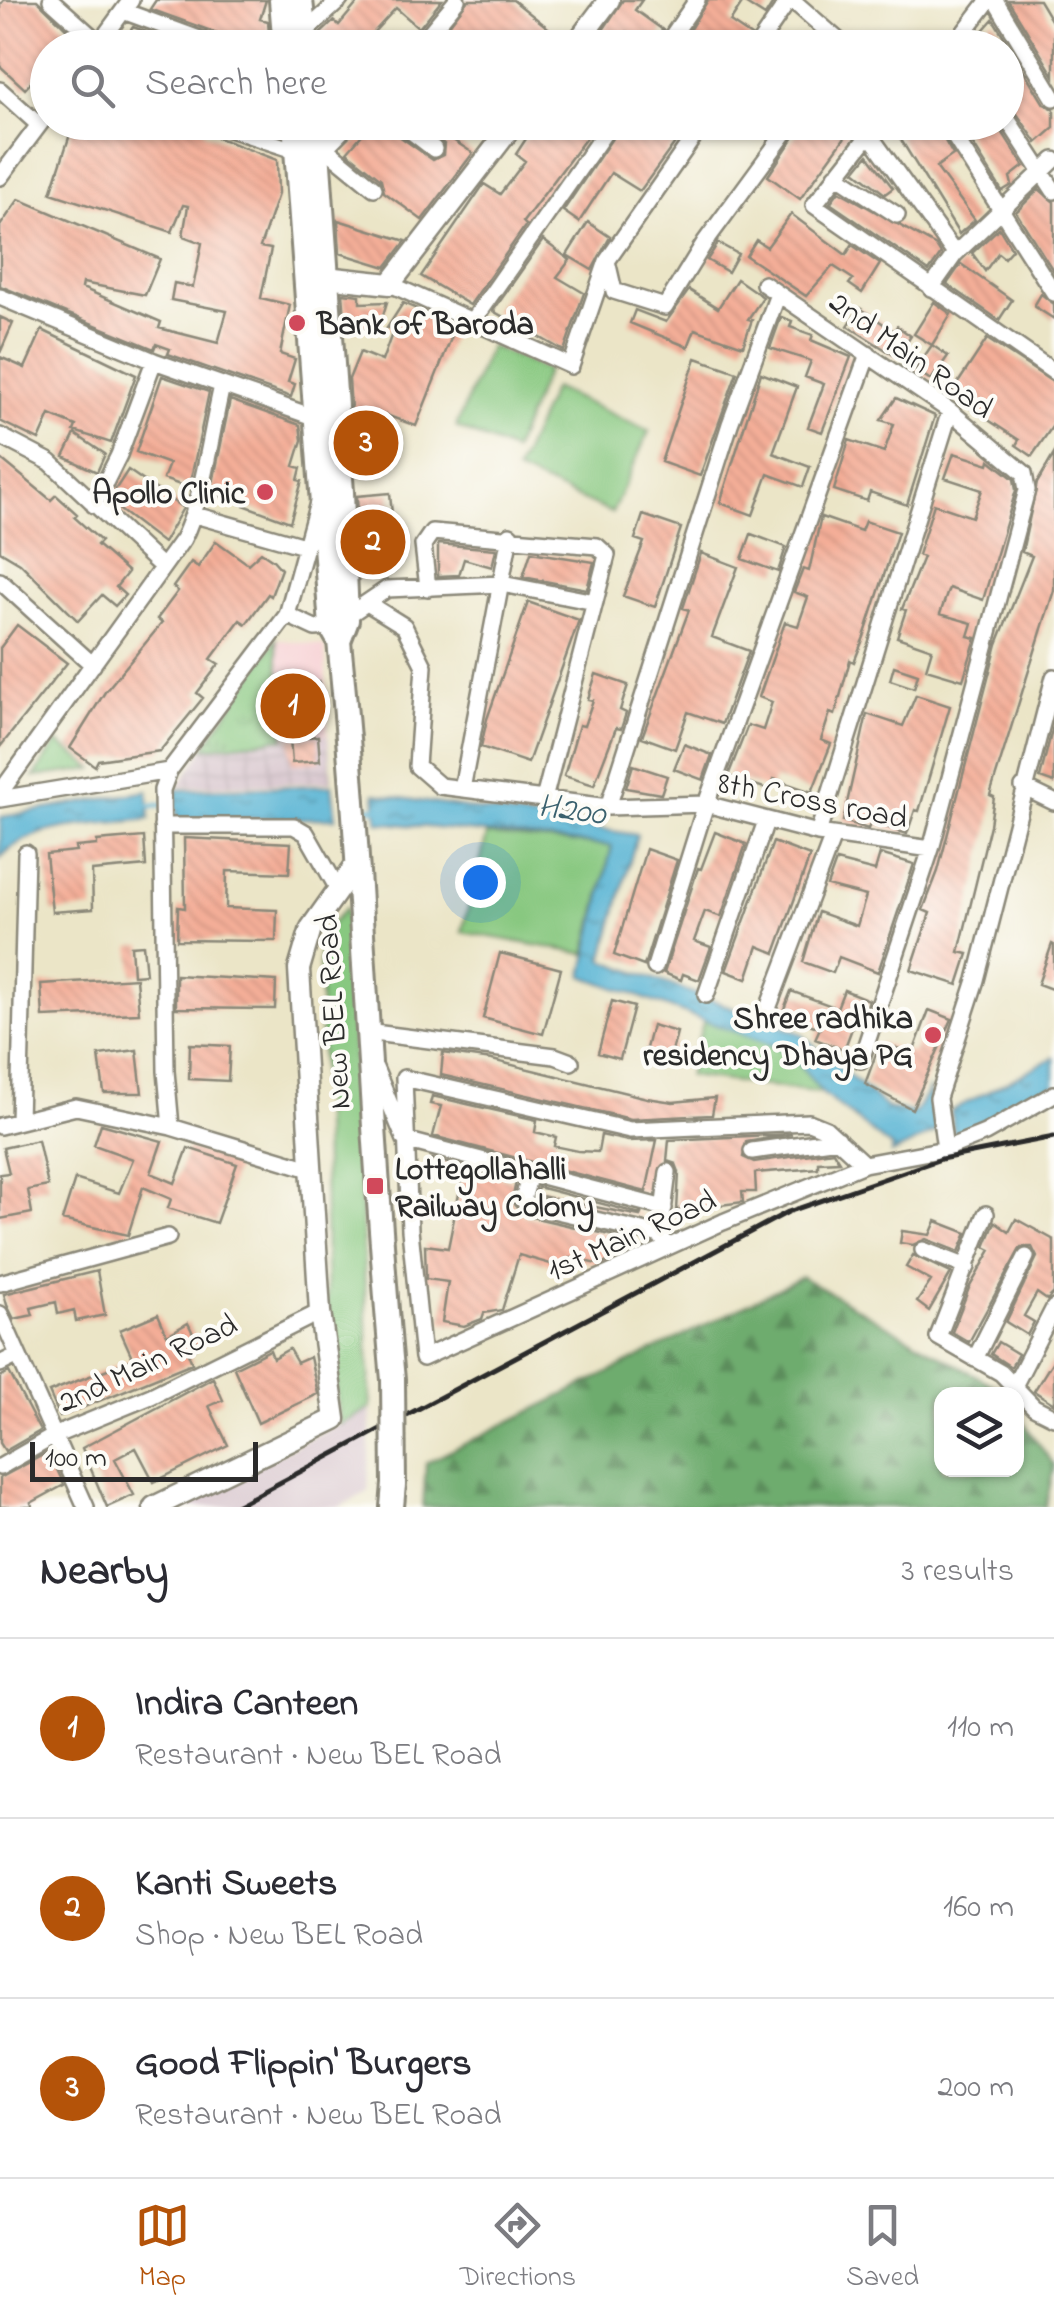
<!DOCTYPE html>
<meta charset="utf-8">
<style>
body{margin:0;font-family:"Indie Flower",sans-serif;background:#f2f2f3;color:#2b2b33}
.controls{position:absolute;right:30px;bottom:30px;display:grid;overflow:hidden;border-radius:20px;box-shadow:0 2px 8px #0004}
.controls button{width:90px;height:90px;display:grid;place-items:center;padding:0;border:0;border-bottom:2px solid #e1e1e2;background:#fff;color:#2b2b33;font:50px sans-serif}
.scale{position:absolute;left:30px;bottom:25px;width:228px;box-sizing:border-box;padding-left:10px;border:5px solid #2b2b2b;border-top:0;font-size:28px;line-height:35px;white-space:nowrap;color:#2b2b2b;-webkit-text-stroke:8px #fdfcf7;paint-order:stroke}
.you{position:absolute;left:480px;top:882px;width:35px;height:35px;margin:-25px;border:8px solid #fff;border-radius:50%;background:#1a73e8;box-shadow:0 0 0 15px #1a73e833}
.badge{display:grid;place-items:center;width:65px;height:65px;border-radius:50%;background:#b45309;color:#fff;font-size:32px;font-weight:700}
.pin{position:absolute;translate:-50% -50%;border:5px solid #fff;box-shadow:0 2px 10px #0006}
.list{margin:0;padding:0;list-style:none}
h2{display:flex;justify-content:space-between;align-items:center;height:130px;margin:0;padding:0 40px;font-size:42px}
h2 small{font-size:32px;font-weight:400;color:#7c7c81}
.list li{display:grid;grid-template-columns:65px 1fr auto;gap:30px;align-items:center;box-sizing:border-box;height:180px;padding:0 40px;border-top:2px solid #e1e1e2}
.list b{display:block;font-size:38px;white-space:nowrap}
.list p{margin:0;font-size:32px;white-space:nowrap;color:#7c7c81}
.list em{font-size:32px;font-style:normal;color:#7c7c81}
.icon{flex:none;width:55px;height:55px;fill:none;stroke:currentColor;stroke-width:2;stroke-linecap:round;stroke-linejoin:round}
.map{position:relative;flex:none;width:1054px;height:1507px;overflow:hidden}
.search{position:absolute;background:#fff;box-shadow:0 2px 8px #0004;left:30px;right:30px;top:30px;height:110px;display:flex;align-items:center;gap:25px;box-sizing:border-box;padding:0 35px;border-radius:55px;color:#7c7c81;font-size:38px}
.sheet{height:670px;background:#fff}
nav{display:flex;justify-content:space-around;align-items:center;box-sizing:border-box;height:140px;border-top:2px solid #e1e1e2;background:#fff;font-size:28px;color:#7c7c81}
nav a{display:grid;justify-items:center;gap:5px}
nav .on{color:#b45309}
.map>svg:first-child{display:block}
.built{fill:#f7cfd3}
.industrial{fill:url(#industrial-grid)}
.railway{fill:#d2bdc7}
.grass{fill:#88c880;stroke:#5a7a56;stroke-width:2.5}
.forest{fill:url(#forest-firs);stroke:#4c6c4c;stroke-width:2.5}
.park{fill:url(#park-tufts);stroke:#5a7a56;stroke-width:2.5}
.water{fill:url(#water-ripples);stroke:#406e7f;stroke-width:2.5}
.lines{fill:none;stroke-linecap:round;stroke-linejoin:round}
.stream{stroke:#54b2d3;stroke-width:5}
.building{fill:url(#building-back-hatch)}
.minor-casing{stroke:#8b8879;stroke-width:20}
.tertiary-casing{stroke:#8b8879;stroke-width:25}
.secondary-casing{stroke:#8b8879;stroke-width:28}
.minor{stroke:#fff;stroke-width:15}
.tertiary{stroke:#fff;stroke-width:20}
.secondary{stroke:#fff;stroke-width:22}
.rail{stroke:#2b2b2b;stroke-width:5}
.secondary-bridge-casing{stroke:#8b8879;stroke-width:28;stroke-linecap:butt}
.secondary-bridge{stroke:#fff;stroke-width:22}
.poi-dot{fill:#d1495b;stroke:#fdfcf7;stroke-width:4}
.labels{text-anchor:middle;stroke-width:8;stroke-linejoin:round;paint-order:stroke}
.poi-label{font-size:32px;font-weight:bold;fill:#2b2b2b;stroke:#fdfcf7;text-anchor:start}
.street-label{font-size:32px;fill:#2b2b2b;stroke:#fdfcf7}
.water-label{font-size:35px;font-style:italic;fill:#3b616e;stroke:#fdfcf7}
</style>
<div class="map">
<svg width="1054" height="1507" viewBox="0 0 1054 1507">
<defs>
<pattern id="industrial-grid" width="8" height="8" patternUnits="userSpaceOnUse" patternTransform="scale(2.5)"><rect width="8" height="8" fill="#d2bdc7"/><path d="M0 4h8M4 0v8" fill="none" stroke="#b4a3ab"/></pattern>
<pattern id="forest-firs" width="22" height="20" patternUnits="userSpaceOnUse" patternTransform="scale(2.5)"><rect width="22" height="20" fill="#6eac6e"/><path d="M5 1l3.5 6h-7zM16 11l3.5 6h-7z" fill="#5b8c5b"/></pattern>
<pattern id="park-tufts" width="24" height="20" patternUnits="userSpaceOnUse" patternTransform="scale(2.5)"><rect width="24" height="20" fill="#88c880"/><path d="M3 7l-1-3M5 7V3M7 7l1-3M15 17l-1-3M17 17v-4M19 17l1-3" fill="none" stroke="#6fa369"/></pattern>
<pattern id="water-ripples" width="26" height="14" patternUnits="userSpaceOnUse" patternTransform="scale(2.5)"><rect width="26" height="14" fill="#54b2d3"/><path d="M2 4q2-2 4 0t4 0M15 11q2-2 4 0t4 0" fill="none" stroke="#4691ab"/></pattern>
<pattern id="building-back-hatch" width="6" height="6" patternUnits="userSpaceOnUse" patternTransform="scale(2.5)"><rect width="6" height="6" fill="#f4ae98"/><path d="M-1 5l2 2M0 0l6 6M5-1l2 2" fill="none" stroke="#d19683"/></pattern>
</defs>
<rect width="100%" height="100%" fill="#fdfcf7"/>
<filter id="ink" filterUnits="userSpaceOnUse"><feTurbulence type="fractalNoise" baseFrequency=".01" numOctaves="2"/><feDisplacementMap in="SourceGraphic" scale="20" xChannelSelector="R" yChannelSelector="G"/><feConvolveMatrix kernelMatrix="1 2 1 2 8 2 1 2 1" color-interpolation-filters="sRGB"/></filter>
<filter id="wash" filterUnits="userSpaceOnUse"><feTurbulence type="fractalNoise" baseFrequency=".0048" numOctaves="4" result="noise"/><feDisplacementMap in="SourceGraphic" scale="40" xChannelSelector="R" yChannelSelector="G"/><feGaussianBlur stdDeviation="2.25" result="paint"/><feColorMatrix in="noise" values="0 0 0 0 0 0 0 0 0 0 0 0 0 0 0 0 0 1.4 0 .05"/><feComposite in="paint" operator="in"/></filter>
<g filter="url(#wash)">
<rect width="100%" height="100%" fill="#ebe5c7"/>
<path class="built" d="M276 639 325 646 328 735 285 738Z"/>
<path class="industrial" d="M328 735 332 782 178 787 204 748Z"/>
<path class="railway" d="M371 1408 368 1492 339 1507H172Z"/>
<path class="grass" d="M490 346 547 370 513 451 456 427Z
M553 388 649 431 612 513 516 471Z
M57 742 94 769 34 777Z
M487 835 612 846 586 954 462 932Z
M346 908 371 1408 340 1425 327 1308 319 937Z
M704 1019 790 1052 822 1093 688 1076Z"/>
<path class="forest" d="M802 1277 996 1387 1002 1394H942V1470H1016L1017 1414 1054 1465 1046 1507H423L426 1463Z"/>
<path class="park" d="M276 639 285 738 204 748Z"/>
<path class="water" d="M332 785 336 818 177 819 176 790Z
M148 791 150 819C104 825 30 821 0 859L1 817Z
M375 794 637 835 603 960 800 1033 887 1108 915 1113 929 1089 937 1131 892 1154V1148L822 1093 790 1052 583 976 612 846 378 822Z
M1054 1057V1084L954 1136 951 1111Z"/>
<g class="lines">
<path class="stream" d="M144 806 183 805
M359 807 383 809"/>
</g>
<g id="blocks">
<path class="building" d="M4 0H37L74 36 64 48H48V63L25 89 0 66V5Z
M156 0H266L260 19 268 21 270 48H235L228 37 150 9Z
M360 0H442L419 28 396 8 374 32 392 48H333L320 34 334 21 339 25Z
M468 0H513L562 39 559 48H511L502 41 497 48H442L436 42Z
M623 0H642L635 10 663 30 653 48 627 32 617 48H591Z
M708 0H775L765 16 743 2 730 22 751 36 745 48H678Z
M1008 0H1039L1054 25V76Z
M993 19 1006 40 994 48H967Z
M133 27 190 48H118Z
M1006 41 1044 104 1054 109V128L1037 143 1015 111 1006 106Z
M74 122H198L205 133 277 160 278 194 260 247 271 249 261 298 290 305 280 354 295 359 288 382 295 384 291 397 168 354 170 349 156 344 154 349 0 286V226L19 199 160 259 145 295 83 283 82 288 161 322 159 328 218 343 227 311 171 300 174 283 193 287 202 243 183 236 188 206 183 205 172 232 51 193Z
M373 122H388L392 131 433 160 443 155 444 144 418 122H442L436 129 473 153 422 220 384 192 381 179 347 152Z
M537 122H598L523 222 526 225 470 305 421 276 484 184 500 194 525 161 516 154Z
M623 122H690L640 191 611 173 579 222 563 211Z
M804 122H856L800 199 768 176Z
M890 122H934L953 155 936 167 975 220 959 234Z
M959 122H996L1024 166 1010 177 1012 185 1002 191Z
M868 155 893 188 885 194 855 171Z
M1039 189 1054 202V272L1016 212Z
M839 191 936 246 941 254 929 271 830 203Z
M791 214 846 255 852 245 880 264 862 293 849 284 853 279 833 266 806 296 746 256 756 240 767 247Z
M338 220 406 241 386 267 340 253Z
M588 222 610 237 592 270 567 255Z
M999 228 1012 249 1004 258 998 253 985 271 972 253Z
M543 240 570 260 557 277 584 293 564 351 493 311Z
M718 243 738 254 728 272 707 260Z
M961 264 1012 300 999 320 947 284Z
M737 279 763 297 748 319 752 320 743 346 695 329 688 347 630 323 635 310 666 322 689 290 718 308Z
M343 293 360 295V303L387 302 379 328 346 330Z
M1041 294 1054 304V319L1034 306Z
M934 302 951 314 932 345 914 334Z
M403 303 456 326 416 426 386 415 387 468H355L349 379 360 352 382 361 394 328H387Z
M860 308 894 331 897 326 911 336 897 357 848 326Z
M0 317 13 323 0 353Z
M781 317 792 321 790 327 813 335 811 340 851 357 822 432 808 427 824 384 805 377 811 361 770 348Z
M42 330 136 375 111 443 74 431 76 426 50 415 39 440 0 421V357L25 368Z
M987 339 1054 383V424L1032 456 1016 445 1019 440 950 395Z
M932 345 948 356 931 380 915 370Z
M696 358 737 372 700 476 661 462Z
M761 373 797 387 773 453 810 467 803 487 768 474 753 515 720 503Z
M162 376 209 392 189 488 163 479 169 464 136 452Z
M896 398 935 416 907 505 870 492 867 501 834 490 849 440 884 452 894 424 881 420Z
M230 400 300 425 302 440 294 466 301 468 298 480 302 481 290 522 211 493Z
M75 434 105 454 97 472 64 457Z
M954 453 989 464 990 460 1014 479 1016 490 983 600 949 588 940 614 972 623 968 636 976 638 963 680 926 669 932 649 897 637 906 610 902 609 923 557 918 555 934 504 972 517 982 490 945 478Z
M1054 454V590L990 795 994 797 990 825 959 952 968 954 958 985 911 970 930 913 923 910 938 871 997 644 1032 556 1022 552 1037 483Z
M0 458 51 500 56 495 77 514 74 517 101 541 97 545 128 572 116 587 125 595 115 606 102 595 78 621 20 563 0 551Z
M128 470 183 508 163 543 108 501Z
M390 493 396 557 360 560 357 496Z
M643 515 681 528 655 607 623 596 644 542 635 539Z
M821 517 861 531 865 521 898 532 864 637 854 662 850 660 835 715 830 713 821 740 831 744 812 792 774 779 770 790 728 776 748 725 763 730 772 702 759 697 785 622 798 626 808 597 794 592 803 569 809 571Z
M751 534 786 547 778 572 742 559Z
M216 541 248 564 261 552 273 560 281 569 271 596 268 594 246 624 240 620 211 659 219 664 197 693 203 698 160 751 98 760 95 766 70 748 105 692 162 623 157 619 178 591 173 587 191 562 198 567Z
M438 544 496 549 492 567 464 559 459 575 438 576Z
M531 552 594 562 587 589 523 577Z
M701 553 738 567 712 637 749 651 722 724 688 712 675 749 642 737 689 610 683 608Z
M528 602 579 620 528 763 481 747 487 719Z
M17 625 67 663 0 747V648Z
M894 666 918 674 914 688 890 680Z
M596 674 628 685 620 710 626 713 621 729 616 728 594 785 564 776 579 725 584 726 593 700 588 699Z
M319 681 320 703 300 704 299 682Z
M916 695 950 706 919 811 915 810 907 834 871 822 868 829 843 821 867 714 903 726Z
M1054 722V783L1040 778Z
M318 736 320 761 292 763 290 739Z
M684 744 712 755 703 780 674 769Z
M633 765 667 776 661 794 626 788Z
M715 832 746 844 721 917 705 911 694 941 711 947 699 980 683 974 681 980 664 973 698 868 701 869Z
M144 837 146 866 92 871 93 909 52 912 46 854 76 851 75 847 97 845V841Z
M184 838 291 843 289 873 227 871 226 908 277 910 276 941 177 940 178 907 185 908Z
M773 842 810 856 775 953 758 946 747 979 726 971Z
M646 849 677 860 644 966 614 955Z
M880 854 914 864 878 972 839 957 833 973 803 962 818 912 857 926 866 896 827 886 836 861 875 871Z
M1052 944 1054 945V990L1038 984Z
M143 945 146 974 133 975 131 946Z
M500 953 561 969 543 1034 483 1018Z
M176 975 276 981 275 1009 176 1008Z
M136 978 139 1013 43 1017 41 984Z
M844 990 869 1000 861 1025 854 1023 844 1050 815 1039 820 1028 782 1014 791 991 837 1008Z
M612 1001 634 1007 620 1059 598 1053Z
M929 1010 952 1019 912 1109 865 1084 880 1043 913 1053Z
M652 1025 677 1032 668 1067 643 1060Z
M190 1044 230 1046 228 1081 189 1079Z
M137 1050 142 1093H104L99 1055Z
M443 1053 492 1060 647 1098 673 1102 715 1098 712 1115 631 1119 441 1075Z
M432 1096 537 1120 535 1132 556 1137 554 1146 578 1151 598 1152 601 1135 628 1141 657 1140 646 1192 433 1136 441 1106 430 1104Z
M101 1124 162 1141 151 1173 175 1183 188 1148 237 1164 216 1223 168 1208 171 1199 143 1187 128 1235 62 1220 75 1179 119 1193 133 1159 94 1145Z
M792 1134 746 1142 743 1157 754 1162 833 1151 839 1161 818 1162V1168L755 1173 756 1192H742L743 1202 677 1211 679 1172 676 1164 667 1161 669 1140Z
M38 1140 48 1186 28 1190 32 1213 0 1219V1174L9 1173 3 1148Z
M432 1159 516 1181 512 1202 523 1215 623 1238 616 1258 601 1265 571 1258 568 1269 519 1255 502 1310 484 1313 482 1319 464 1326 442 1322 448 1282 426 1279 425 1245 448 1248 462 1179 429 1172Z
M538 1187 641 1214 640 1216 536 1195Z
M1016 1219 1054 1240V1293L1047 1300 1037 1293 1024 1316 1034 1322 1027 1335 1006 1322 1037 1257 1032 1247H1021L969 1342 952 1332 969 1288 991 1250 985 1247 995 1222 1009 1232Z
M936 1221 967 1233 959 1252 926 1239 913 1245 900 1243 902 1231 930 1235Z
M913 1255 951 1273 929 1311 917 1302 931 1281 906 1267Z
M97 1271 105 1315 76 1321 74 1310 58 1314 56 1302 31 1308 33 1315 14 1319 7 1305 4 1294Z
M158 1314 167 1335 188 1323 199 1346 188 1353 192 1363 60 1417 49 1392 133 1359 120 1330Z
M998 1342 1018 1354 1011 1367 991 1354Z
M289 1349 297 1363 310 1357 318 1394 258 1423 234 1368 270 1350 273 1358Z
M1054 1359V1404L1034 1391Z
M9 1372 40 1431 5 1451 0 1443V1377Z
M213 1378 223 1400 209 1406 228 1445 154 1482 136 1448 115 1459 134 1495 107 1507 82 1448Z
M49 1452 64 1485 31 1503 33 1507H0V1478Z"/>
</g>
</g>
<g filter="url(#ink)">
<use href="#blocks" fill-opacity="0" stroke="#8b8879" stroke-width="2.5"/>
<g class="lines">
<g class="minor-casing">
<path id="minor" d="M51 0 99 43
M792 0 847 48
M995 0 1054 98
M123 11 224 48
M304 33 340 0
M96 48 131 0
M417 48 457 0
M664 48 697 0
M756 48 789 0
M952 48 989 0
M0 90 39 125
M1006 117 1054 191
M209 122 297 151
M399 122 434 149
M879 122 814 205 1054 372
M945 122 1054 293
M869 134 955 254
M325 148 374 188
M320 153 351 122
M836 175 897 215
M0 177 48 113
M607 261 614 291 665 307 705 242 793 122
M390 284 571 366 607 261 704 122
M764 284 950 411 1024 473 1027 490 931 849 861 1060
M931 288 955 254 1054 160
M0 297 154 361 316 418
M474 319 612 122
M0 436 50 462 162 567
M94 505 119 455 154 361
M195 515 304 546
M0 581 93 665
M428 588 423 545 432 532 597 546 607 555 544 799
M367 603 404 626 424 666 417 766 440 786 608 807 706 804 818 833 931 849
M287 615 315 628 331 627 387 589 502 584 595 602
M1023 787 1054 802
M462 789 510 535
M0 793 183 539C203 499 211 432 222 386
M0 799 169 771
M608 807 730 424 778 294
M162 826H294L306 833 338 889
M818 833 950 411
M655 967 706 804 868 354
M706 995 766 821
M767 1011 833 836
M366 1032 555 1056 571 1062
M375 1068 405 1140 664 1208
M19 1121 26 853
M0 1126 76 1107 171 1127 310 1169
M171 1127 166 1071 162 790 169 771 287 615 319 499
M945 1149 938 1098 976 980 1054 677
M752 1151 838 1139
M864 1164 826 1129 809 1122 630 1130 404 1078 410 1230 423 1358 723 1222 864 1164 945 1149 985 1133 1054 1094
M530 1173 523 1200 527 1204 660 1235
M986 1214 938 1337 1001 1373 1034 1407 1054 1417
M664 1241 660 1235 668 1172
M923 1250 967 1267
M0 1283 168 1237
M0 1314 86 1507
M975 1359 1026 1257
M0 1364 18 1355
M1013 1388 1054 1308
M0 1467 56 1435 151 1396 320 1312"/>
</g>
<g class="tertiary-casing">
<path id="tertiary" d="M573 48 609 0
M325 277 390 284 515 122
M154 1507 335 1419 320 1312 299 969 311 928 355 866"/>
</g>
<g class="secondary-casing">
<path id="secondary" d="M281 0 285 48
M301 0 306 48
M294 122 331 627 339 641C364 886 370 1134 393 1380
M316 122 342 492 347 620 339 641
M392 1507 394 1484"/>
</g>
<use href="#minor" class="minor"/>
<use href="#tertiary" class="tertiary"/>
<use href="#secondary" class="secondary"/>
<path class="rail" d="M234 1507 788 1212 941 1159 1054 1137"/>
<g class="secondary-bridge-casing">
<path id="secondary-bridge" d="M393 1380 394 1484"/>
</g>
<use href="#secondary-bridge" class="secondary-bridge"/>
</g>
</g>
<g class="poi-dot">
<circle cx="297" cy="323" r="10"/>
<circle cx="265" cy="492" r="10"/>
<circle cx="933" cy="1035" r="10"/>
<rect x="365" y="1176" width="20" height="20" rx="5"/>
</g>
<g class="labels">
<g class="poi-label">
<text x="317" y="334">Bank of Baroda</text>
<text x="245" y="503" text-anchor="end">Apollo Clinic</text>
<text x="913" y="1028" text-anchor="end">Shree radhika<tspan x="913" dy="37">residency Dhaya PG</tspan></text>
<text x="395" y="1179">Lottegollahalli<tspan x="395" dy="37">Railway Colony</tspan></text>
</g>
<g class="street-label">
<text transform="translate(912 354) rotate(36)" y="11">2nd Main Road</text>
<text transform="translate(813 799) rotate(11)" y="11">8th Cross road</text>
<text transform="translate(332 1012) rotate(-94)" y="11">New BEL Road</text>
<text transform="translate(631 1234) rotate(-24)" y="11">1st Main Road</text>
<text transform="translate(147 1362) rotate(-25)" y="11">2nd Main Road</text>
</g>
<g class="water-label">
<text transform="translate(572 808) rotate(7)" y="12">H200</text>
</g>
</g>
</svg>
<div class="controls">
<button><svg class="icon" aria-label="layers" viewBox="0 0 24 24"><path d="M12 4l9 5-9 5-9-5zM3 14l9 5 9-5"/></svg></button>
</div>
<div class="scale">100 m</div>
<div class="you"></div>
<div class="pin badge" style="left:293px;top:706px">1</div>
<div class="pin badge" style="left:373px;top:542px">2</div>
<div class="pin badge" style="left:366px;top:443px">3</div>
<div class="search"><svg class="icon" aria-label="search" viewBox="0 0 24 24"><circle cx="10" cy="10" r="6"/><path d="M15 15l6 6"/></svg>Search here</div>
</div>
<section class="sheet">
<h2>Nearby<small>3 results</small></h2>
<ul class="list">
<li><span class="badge">1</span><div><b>Indira Canteen</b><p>Restaurant · New BEL Road</p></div><em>110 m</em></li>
<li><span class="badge">2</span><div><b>Kanti Sweets</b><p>Shop · New BEL Road</p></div><em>160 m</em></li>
<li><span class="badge">3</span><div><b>Good Flippin' Burgers</b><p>Restaurant · New BEL Road</p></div><em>200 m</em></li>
</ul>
</section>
<nav>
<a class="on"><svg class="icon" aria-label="map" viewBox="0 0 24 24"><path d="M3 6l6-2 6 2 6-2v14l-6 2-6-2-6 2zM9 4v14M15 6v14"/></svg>Map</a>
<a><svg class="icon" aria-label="directions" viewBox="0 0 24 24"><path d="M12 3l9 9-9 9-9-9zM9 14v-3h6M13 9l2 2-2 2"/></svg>Directions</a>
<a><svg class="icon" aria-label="saved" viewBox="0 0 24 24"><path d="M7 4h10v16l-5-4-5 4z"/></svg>Saved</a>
</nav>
